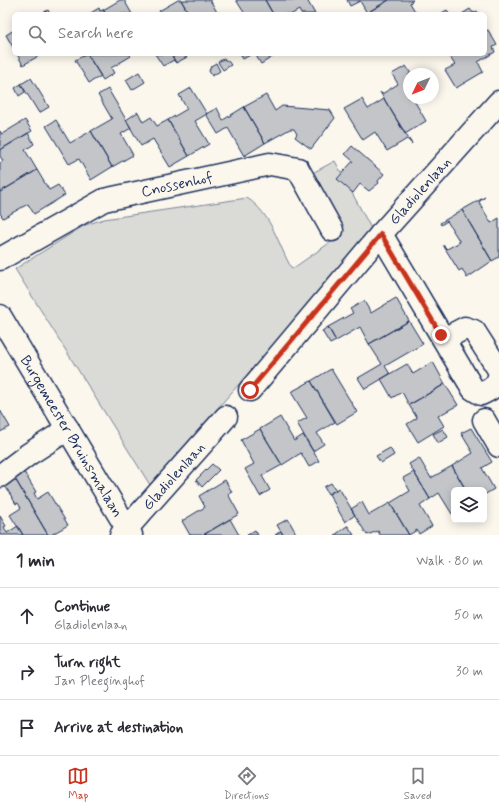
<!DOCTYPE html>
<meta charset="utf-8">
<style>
body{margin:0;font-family:Mynerve,sans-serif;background:#f2f2f3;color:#2b2b33}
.controls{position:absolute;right:12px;bottom:12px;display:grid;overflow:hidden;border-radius:6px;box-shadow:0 2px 10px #0003}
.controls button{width:36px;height:36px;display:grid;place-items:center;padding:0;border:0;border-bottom:1px solid #e1e1e2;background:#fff;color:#2b2b33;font:20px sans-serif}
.compass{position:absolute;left:403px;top:68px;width:36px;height:36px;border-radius:50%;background:#fff;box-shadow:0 2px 10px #0003;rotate:227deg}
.stop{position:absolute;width:12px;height:12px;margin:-9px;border:3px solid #c8321e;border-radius:50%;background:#fff}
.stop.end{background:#c8321e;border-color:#fff;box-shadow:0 1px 4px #0008}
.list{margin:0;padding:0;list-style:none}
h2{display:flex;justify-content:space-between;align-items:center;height:52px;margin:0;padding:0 16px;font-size:17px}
h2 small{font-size:13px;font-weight:400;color:#7c7c81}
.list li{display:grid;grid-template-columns:26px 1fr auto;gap:12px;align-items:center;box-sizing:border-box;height:56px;padding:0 16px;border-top:1px solid #e1e1e2}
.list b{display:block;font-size:15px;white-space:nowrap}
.list p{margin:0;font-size:13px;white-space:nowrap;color:#7c7c81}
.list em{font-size:13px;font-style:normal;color:#7c7c81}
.icon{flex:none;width:22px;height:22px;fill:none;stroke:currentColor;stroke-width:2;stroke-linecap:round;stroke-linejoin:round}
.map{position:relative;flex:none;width:499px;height:535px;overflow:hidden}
.search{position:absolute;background:#fff;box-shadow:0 2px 10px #0003;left:12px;right:12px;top:12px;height:44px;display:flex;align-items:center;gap:10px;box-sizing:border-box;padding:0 14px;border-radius:6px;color:#7c7c81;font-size:15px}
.sheet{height:220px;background:#fff}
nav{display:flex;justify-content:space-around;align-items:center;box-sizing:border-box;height:56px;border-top:1px solid #e1e1e2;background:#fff;font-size:11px;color:#7c7c81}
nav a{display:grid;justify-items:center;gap:2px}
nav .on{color:#c8321e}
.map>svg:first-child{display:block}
.green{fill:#dadad7;stroke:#7a849a}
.building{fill:#c3c5c9;stroke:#1b2f5e}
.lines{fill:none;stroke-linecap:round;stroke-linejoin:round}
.street-casing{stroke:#1b2f5e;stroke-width:25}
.street{stroke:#fbf7ec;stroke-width:22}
.route{stroke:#c8321e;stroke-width:5}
.labels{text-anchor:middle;stroke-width:3;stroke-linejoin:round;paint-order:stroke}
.street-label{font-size:15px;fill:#1b2f5e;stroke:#fbf7ec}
</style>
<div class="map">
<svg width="499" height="535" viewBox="0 0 499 535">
<rect width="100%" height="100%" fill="#fbf7ec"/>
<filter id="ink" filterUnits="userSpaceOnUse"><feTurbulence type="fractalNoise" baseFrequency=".025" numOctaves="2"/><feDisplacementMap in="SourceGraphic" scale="8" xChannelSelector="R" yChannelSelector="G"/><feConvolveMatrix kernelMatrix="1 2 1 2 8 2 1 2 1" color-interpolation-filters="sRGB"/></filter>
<g filter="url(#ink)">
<path class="green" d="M335 161 373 232 150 485 15 269 85 225 104 219 247 198C272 214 278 245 292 269L338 237 301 179Z"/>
<path class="building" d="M120 0H124L132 14H106L103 10Z
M178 0H181L189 14H161L159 11Z
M181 0H210L218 14H189Z
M236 0H265L273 14H245Z
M265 0H307L315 14H301L299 10 292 14H273Z
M347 0H389L367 13 360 1 350 6Z
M389 0H413L410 3 416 13 372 14 370 11Z
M99 8 100 11 103 10 106 14H89Z
M470 9 473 13 477 11 479 14H462Z
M48 10 50 14H41Z
M447 10 449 14H440Z
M14 30V49L6 35Z
M488 30 497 45 493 47 495 52 478 62 483 72 456 88 445 70 455 65 448 54H485V31Z
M17 54H42L23 65Z
M87 54H129L131 56 111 68 114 73 103 80Z
M87 54 101 76 89 83 75 60Z
M155 54H171L176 63 174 60 163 66Z
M171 54H185L187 57 176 63Z
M240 54H252L243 59Z
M255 54H273L274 56 261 64Z
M223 59 228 61 231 65 223 70 218 62Z
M216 63 220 71 212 76 209 71 211 66Z
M406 66 411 74H409V98H422L415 102 426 121 405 134 380 92 382 94 398 84 392 74Z
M139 72 145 82 132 90 126 80Z
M31 78 49 107 39 113 21 84Z
M21 84 25 92 19 96 15 88Z
M191 88 207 114 195 121 209 144 189 156 168 120 187 109 179 95Z
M108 89 131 128 121 134 133 155 112 167 91 131 112 119 98 95Z
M266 95 275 111 282 106 330 110 335 118 311 149 295 137 297 134 294 129H290L265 143 244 107Z
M362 99 368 109 384 99 412 144 407 139 387 151 375 132 363 140 344 109Z
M244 107 265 143 244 156 228 128 218 134 206 114 217 108 223 120Z
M138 112 143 122 151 117 157 126 168 120 189 156 170 167 153 139 141 146 126 120Z
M25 120 32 131 0 150V131L2 134Z
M56 120 70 143 91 131 112 167 91 180 79 159 69 164 46 126Z
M28 133 34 144 25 150 37 170 0 192V163L3 161 0 156V150Z
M352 146 384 174 378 181 379 183 369 191 360 184 353 193 337 179 353 161 345 154Z
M37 170 49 190 58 185 65 195 34 214 28 204 3 218 0 213V192Z
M485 197 479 202 491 223 499 218V257L492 261 462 210Z
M462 210 492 261 467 278 462 269 459 271 443 245 447 249 460 242 447 221 441 225 440 223Z
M396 298 409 321 369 344 360 327 336 341 328 327 353 313 350 309 364 301 371 313Z
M409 321 423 344 385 366 390 374 365 389 358 378 382 364 369 344Z
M328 327 336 341 330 344 322 331Z
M433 362 445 384 409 405 402 392 392 398 381 379 407 364 413 374Z
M331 369 357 412 337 424 311 381Z
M311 381 335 422 317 433 324 444 313 451 297 423 307 418 291 392Z
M445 384 458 405 438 416 444 426 418 442 407 424 417 418 409 405Z
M0 410 10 427 0 432Z
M280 417 294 441 303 435 319 461 309 467 301 453 282 465 260 429Z
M471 428 492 462 482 468 494 489 484 495V490H466L452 466 473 453 461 433Z
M260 429 282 465 262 476 270 490 260 496 245 469 254 464 241 440Z
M443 429 448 437 438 443 433 434Z
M390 448 394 455 381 463 376 456Z
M419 458 431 478 452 466 466 490H454V513L452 514 439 493 430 499 409 464Z
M212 464 219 470 202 487 196 480Z
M24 472 36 492 34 493 37 499 48 492 68 525 51 535H48L14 477Z
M414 472 430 499 420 506 432 526 419 534 417 530 409 535 390 503 410 491 403 478Z
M14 477 48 535H23L10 515 21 508 18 503 16 504 4 484Z
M225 480 232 492 228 494 239 514 203 535H190L182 521 205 507 199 496Z
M331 483 336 490 328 494 324 487Z
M339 488 355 515 345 522 329 494Z
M362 502 369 515 390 503 409 535H380L378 531 367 535 351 509Z
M0 516 6 526 4 527 7 533 18 526 23 535H0Z
M230 519 239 535H203Z
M288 519 297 535H283L277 525Z
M347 526H348L354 535H335Z
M255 530 258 535H247Z
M281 531 283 535H275Z"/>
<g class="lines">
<g class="street-casing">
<g id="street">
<path d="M381 234 473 389 481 394C490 390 497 386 499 377"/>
<path id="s1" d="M0 259 104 200 270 164 298 169 332 230"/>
<path id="s2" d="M0 316 131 535"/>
<path d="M444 339 465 328 474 331 499 370"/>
<path id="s3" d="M250 390 381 234 499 102"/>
<path d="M484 420 499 446"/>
<path d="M0 476 29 454 68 429"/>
<path id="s4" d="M121 535 226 417"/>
</g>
</g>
<use href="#street" class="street"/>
</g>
</g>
<g class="lines" filter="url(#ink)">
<path class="route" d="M250 390 381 234 441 335"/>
</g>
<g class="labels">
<g class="street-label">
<text dy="5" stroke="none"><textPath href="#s1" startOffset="194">Cnossenhof</textPath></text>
<text dy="5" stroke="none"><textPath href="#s3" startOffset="262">Gladiolenlaan</textPath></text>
<text dy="5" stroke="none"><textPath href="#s2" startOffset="140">Burgemeester Bruinsmalaan</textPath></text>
<text dy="5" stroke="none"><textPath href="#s4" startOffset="79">Gladiolenlaan</textPath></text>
</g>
</g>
</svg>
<div class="controls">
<button><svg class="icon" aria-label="layers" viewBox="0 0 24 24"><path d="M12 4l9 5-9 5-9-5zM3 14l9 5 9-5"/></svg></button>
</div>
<svg class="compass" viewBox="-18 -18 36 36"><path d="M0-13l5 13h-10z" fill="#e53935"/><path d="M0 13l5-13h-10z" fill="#7c7c81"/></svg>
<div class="stop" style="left:250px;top:390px"></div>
<div class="stop end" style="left:441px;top:335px"></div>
<div class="search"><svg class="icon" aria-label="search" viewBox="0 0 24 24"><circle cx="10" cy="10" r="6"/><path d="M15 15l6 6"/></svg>Search here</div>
</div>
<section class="sheet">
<h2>1 min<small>Walk · 80 m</small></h2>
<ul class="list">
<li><svg class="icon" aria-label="ahead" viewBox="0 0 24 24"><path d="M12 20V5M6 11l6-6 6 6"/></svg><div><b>Continue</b><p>Gladiolenlaan</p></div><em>50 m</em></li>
<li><svg class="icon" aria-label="right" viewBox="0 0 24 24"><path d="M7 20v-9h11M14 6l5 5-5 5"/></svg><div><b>Turn right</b><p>Jan Pleeginghof</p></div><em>30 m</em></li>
<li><svg class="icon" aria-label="arrive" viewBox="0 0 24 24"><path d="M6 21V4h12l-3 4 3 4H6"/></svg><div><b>Arrive at destination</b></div></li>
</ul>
</section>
<nav>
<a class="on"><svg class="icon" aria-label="map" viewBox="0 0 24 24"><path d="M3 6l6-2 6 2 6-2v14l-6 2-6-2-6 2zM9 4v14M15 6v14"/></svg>Map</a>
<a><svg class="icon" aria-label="directions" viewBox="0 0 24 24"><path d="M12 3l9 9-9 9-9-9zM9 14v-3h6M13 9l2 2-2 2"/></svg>Directions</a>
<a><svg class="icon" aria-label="saved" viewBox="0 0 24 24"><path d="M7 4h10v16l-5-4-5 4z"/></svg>Saved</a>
</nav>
